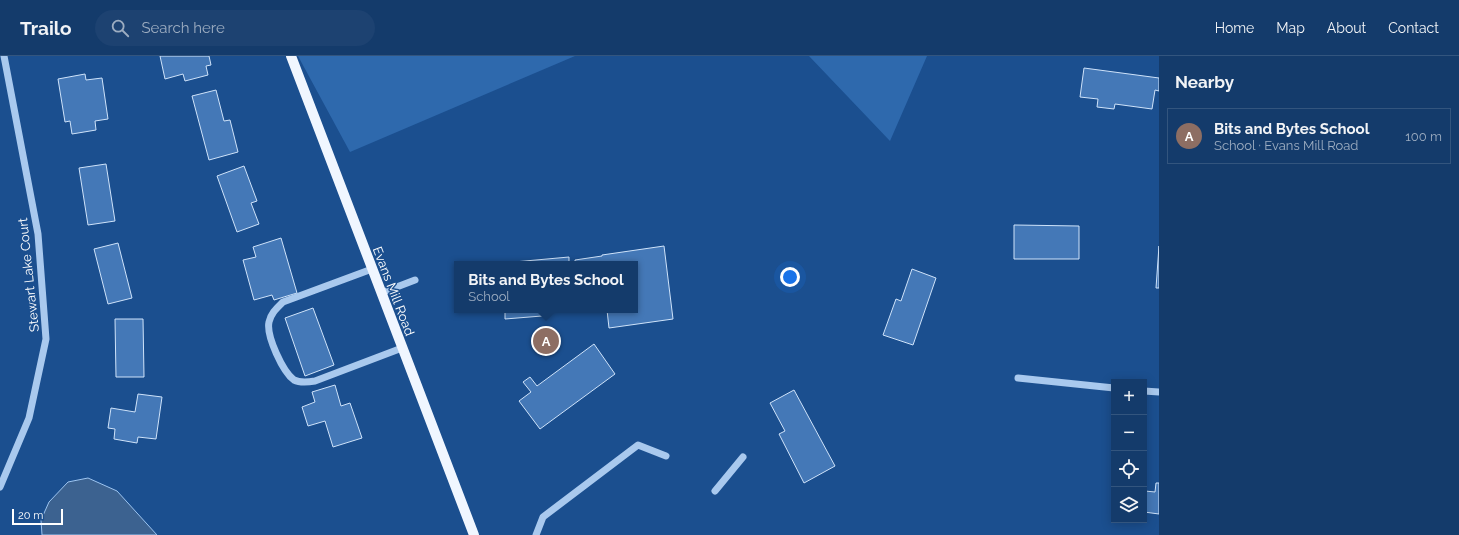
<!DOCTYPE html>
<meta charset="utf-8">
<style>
body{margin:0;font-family:Raleway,sans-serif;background:#1d4271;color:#f1f3f6}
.controls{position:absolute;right:12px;bottom:12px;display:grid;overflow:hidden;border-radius:0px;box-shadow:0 2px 10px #0003}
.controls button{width:36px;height:36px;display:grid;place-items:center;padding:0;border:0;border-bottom:1px solid #33557e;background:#143b6b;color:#f1f3f6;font:20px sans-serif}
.scale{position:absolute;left:12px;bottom:10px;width:51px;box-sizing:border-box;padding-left:4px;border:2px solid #fff;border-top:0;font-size:11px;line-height:14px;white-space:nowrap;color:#fff;-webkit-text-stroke:3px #1b4f8f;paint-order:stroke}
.you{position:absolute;left:790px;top:221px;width:14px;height:14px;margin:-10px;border:3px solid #fff;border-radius:50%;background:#1a73e8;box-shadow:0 0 0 6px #1a73e833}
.badge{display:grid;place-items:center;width:26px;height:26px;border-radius:50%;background:#ffd166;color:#fff;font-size:13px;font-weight:700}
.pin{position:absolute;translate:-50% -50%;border:2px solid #fff;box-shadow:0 1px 4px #0006}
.popup{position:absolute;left:454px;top:205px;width:184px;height:52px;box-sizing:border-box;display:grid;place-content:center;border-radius:0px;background:#143b6b;filter:drop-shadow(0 1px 3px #0005);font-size:13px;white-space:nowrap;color:#9dadc1}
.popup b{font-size:15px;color:#f1f3f6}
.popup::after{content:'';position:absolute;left:50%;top:100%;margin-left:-8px;border:8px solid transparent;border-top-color:#143b6b}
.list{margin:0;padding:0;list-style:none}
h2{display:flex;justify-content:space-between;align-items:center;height:52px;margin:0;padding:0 16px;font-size:17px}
h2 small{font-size:13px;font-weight:400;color:#9dadc1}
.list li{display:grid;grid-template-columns:26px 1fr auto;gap:12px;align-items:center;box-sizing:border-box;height:56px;margin:0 8px 8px;padding:0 8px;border:1px solid #33557e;border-radius:0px}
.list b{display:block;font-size:15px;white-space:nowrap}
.list p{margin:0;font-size:13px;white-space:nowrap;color:#9dadc1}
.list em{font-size:13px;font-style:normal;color:#9dadc1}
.icon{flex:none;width:22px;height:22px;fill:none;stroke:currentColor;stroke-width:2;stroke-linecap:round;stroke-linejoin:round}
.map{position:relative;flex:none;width:1159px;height:479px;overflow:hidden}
header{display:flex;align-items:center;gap:24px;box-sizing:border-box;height:56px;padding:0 20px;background:#143b6b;border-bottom:1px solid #33557e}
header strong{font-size:19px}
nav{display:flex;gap:22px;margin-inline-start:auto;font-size:14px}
.search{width:280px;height:36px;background:#1d4271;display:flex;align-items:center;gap:10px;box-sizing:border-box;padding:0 14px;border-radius:22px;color:#9dadc1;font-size:15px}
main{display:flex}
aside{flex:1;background:#143b6b}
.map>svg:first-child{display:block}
.green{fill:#2e69ad}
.water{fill:#3c6290;stroke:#9cc4f0}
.building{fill:#4478b7;stroke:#cfe3fa}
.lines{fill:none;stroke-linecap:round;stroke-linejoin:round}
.minor{stroke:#a9c9ee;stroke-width:7}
.major{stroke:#f0f6ff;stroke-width:10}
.labels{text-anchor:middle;stroke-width:3;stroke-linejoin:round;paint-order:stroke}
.street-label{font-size:13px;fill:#fff;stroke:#1b4f8f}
</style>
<header>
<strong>Trailo</strong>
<div class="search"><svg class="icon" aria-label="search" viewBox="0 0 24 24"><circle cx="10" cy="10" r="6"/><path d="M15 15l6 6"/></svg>Search here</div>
<nav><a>Home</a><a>Map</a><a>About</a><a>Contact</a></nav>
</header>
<main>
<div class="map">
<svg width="1159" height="479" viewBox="0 0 1159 479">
<rect width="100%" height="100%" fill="#1b4f8f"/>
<path class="green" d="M298 0H575L350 96Z
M809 0H927L890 85Z"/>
<path class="water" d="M88 422 117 435 157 479H42L41 464 49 446 68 426Z"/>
<path class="building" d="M160 0H209L211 9 206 10 208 19 185 25 183 18 165 23Z
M1084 12 1159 22V35L1155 34 1152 53 1115 48 1114 53 1097 51 1098 43 1080 41Z
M85 18 86 24 102 22 108 63 95 65 96 74 72 78 70 65 65 66 58 23Z
M216 34 224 65 230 64 238 96 209 104 192 40Z
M106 108 115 165 88 169 79 112Z
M244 110 257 145 251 147 259 168 237 176 217 120Z
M1014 169 1079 170V203H1014Z
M281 182 297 237 274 244 272 239 254 244 243 204 256 201 253 191Z
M118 187 132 242 108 248 94 193Z
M664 190 673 263 609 272 607 254H635V208H575V204L602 200V199Z
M1159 190V232H1156Z
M569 201V208H492Z
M912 213 936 222 913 289 883 279 896 243 901 245Z
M313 252 334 309 305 320 285 262Z
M505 254H541L542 260 505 263Z
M115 263H143L144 321H116Z
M594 288 615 318 540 373 519 345 531 336 523 326 530 321 537 330Z
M335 329 341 350 350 347 362 382 333 391 325 365 308 370 302 351 315 346 312 336Z
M794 334 835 410 804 427 779 378 785 375 770 347Z
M138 338 162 341 156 383 138 381 137 387 114 383 115 373 108 372 111 352 135 356Z
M1156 427H1159V458L1144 456 1145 435 1155 436Z"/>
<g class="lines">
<path class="minor" d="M372 213 283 246C277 252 271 257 269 266 266 280 283 316 294 324 300 327 309 326 315 325L402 292
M381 237 415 224
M1018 322 1114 332
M1144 335 1159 336
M0 431 29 362 46 283 38 178 4 0
M715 435 743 401
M536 479 543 461 638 389 666 400"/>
<path class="major" d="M291 0 474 479"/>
</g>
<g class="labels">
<g class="street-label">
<text transform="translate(28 219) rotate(-96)" y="5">Stewart Lake Court</text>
<text transform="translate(394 235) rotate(69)" y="5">Evans Mill Road</text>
</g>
</g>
</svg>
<div class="controls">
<button>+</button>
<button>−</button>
<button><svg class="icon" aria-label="locate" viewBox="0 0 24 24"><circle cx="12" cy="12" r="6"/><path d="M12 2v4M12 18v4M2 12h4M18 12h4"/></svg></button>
<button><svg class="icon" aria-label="layers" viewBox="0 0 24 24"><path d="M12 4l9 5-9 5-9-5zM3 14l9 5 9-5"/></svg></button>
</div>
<div class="scale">20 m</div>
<div class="you"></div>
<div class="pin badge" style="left:546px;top:285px;background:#8d6e63">A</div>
<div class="popup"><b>Bits and Bytes School</b>School</div>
</div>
<aside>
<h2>Nearby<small></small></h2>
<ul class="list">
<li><span class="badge" style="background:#8d6e63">A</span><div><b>Bits and Bytes School</b><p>School · Evans Mill Road</p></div><em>100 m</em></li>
</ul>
</aside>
</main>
